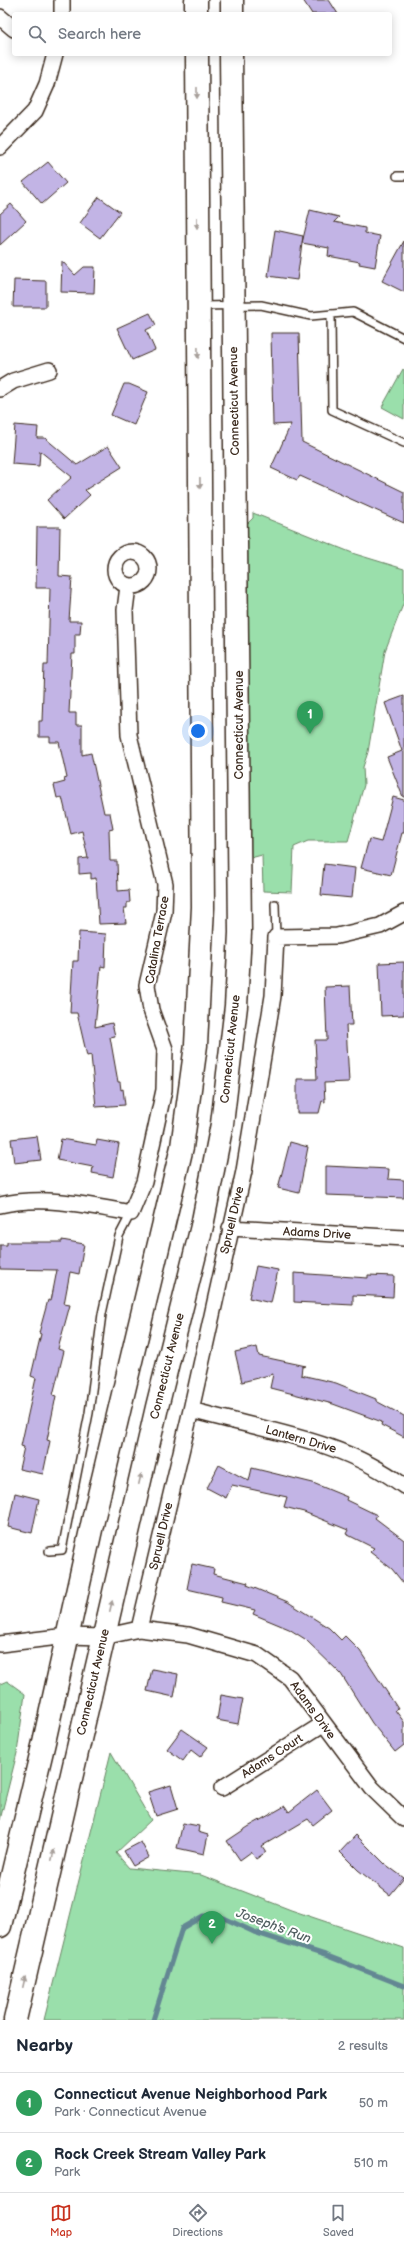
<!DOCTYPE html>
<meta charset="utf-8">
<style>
body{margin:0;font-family:"Balsamiq Sans",sans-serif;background:#f6f6f7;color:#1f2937}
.you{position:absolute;left:198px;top:731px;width:14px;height:14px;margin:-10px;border:3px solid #fff;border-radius:50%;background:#1a73e8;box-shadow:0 0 0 6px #1a73e833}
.badge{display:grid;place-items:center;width:26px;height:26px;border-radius:50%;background:#c8321e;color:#fff;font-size:13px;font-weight:700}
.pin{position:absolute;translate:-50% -33px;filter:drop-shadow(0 1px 2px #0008)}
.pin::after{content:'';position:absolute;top:21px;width:14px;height:12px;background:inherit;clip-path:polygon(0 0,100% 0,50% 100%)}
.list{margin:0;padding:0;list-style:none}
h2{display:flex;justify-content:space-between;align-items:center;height:52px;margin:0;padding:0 16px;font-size:17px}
h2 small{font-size:13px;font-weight:400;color:#747a83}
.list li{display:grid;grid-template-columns:26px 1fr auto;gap:12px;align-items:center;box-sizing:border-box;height:60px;padding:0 16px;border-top:1px solid #e0e1e3}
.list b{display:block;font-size:15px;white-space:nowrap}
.list p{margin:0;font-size:13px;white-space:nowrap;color:#747a83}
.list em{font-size:13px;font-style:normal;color:#747a83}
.icon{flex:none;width:22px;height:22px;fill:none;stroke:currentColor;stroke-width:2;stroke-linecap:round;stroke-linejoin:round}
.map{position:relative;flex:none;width:404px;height:2020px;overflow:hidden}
.search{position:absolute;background:#fff;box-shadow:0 2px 10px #0003;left:12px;right:12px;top:12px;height:44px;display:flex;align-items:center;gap:10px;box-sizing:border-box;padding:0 14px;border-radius:4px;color:#747a83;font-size:15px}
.sheet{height:172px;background:#fff}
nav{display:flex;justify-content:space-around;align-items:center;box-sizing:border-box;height:56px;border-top:1px solid #e0e1e3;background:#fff;font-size:11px;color:#747a83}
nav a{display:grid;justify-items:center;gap:2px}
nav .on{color:#c8321e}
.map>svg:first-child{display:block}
.green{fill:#9adfab;stroke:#6a8464}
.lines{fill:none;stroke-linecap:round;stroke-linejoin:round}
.stream{stroke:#648793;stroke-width:5}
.building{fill:#c2b4e5;stroke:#3b2a1e}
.lane-casing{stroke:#3b2a1e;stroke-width:10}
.street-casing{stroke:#3b2a1e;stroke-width:18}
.primary-casing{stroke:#3b2a1e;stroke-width:25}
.lane{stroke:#fff;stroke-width:7}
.street{stroke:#fff;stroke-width:15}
.primary{stroke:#fff;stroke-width:22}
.oneway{fill:#a79f9a}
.labels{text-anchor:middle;stroke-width:4;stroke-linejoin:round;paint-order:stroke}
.street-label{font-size:12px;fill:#3b2a1e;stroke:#fff}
.water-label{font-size:13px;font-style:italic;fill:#536062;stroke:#fff}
</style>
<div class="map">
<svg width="404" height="2020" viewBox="0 0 404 2020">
<rect width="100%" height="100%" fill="#fff"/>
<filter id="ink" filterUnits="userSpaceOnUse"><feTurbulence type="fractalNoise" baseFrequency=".025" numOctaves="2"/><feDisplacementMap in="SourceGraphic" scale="8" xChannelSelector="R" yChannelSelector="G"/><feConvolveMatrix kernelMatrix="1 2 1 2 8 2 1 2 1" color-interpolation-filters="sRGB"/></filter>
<g filter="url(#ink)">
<path class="green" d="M403 369 404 370V419L382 407Z
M253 513 355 554 404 569V602L385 651 368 752 363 767 364 785 348 841H308L294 847 292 892 263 891 262 855 239 861 236 535 253 518Z
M7 1681 25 1694 17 1753 0 1820V1684Z
M111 1752 151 1820 116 1853 129 1868 201 1875 291 1910 404 1948V2020H44Z"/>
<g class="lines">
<path class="stream" d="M153 2020 182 1928 203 1916 224 1918 254 1932 325 1955 404 1986"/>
</g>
<path class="building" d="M303 0H329L338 14H312Z
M48 162 66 183 42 204 23 182Z
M99 197 120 212 100 238 80 223Z
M11 204 26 221 0 245V214Z
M310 210 339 217 334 222 365 228V233L380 236 375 267 359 264 360 262 328 256 329 248 302 243Z
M275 230 303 236 297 280 268 276Z
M404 241V292L382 281Z
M62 261 75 275 84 267H95L94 293 61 292Z
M14 280 46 281V307H13Z
M150 313 156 325 146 330 155 350 132 360 117 328Z
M271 333H299L302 442 404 492V523L300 476 297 480 271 468 291 424 273 425Z
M124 384H129L148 392 134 425 111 415Z
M15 425 38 427 37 438H45L77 465 108 446 122 467 85 490 90 495 64 519 47 500 72 477 40 451 39 466 12 464Z
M37 527H60L59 576 72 577 69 621H81L80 634H75V654H72L69 713H76V725H82V755L91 753 104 813H110L113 829 109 830 110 861H117L118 891 129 890 130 902 127 903V908H124L126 923 99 924 96 878 91 879V873L79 874V859L88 858 82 831 71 834 62 797 57 798 54 785 65 782 64 779 67 778 59 742H50V737H39V721H42L44 665H48L50 588H36Z
M404 696V797H403L387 757 402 751 385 703Z
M393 797 404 800V833H402L391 875 361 868 369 839 381 842Z
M324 864 355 868 352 898 321 895Z
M79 932 106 934 105 967 101 966 95 1027 112 1023 115 1036 110 1037 118 1082H120L121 1090 123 1089 125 1105 96 1107 91 1055 87 1056 77 1013H70L73 961H78Z
M404 962V1015L381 1016 379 963Z
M350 986 352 1025H346L349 1082 324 1083 325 1102 322 1101 319 1113H297V1079H317L315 1040H327L325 987Z
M37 1136 41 1160 14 1163 11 1139Z
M61 1139 96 1145 97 1140 119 1144 113 1177 92 1173 93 1167 57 1160Z
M290 1142 308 1147 299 1193 278 1188Z
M326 1166 389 1169 388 1179 404 1180V1198L326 1195Z
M62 1240 84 1244 79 1274 70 1272 64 1304 70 1305 58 1349 64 1351 53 1395 56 1396 47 1440 50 1441 43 1474 19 1469 24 1447 21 1446 36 1378 31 1376 41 1334 39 1333 48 1300 51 1301 57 1270 0 1269V1245H7V1242H62Z
M256 1266 278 1270 271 1303 249 1298Z
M294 1273 368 1278V1275L394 1276 393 1297 353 1295V1305L294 1302Z
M257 1347 259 1356 306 1366 302 1367 301 1375 336 1383 376 1399V1401L404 1416V1437L381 1425 382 1422 333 1404 270 1388 273 1374 242 1382 235 1352Z
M219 1465 249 1481 252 1468 313 1483 347 1497 346 1500 377 1515 375 1518 404 1540V1584L392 1569 370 1552 374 1548 346 1534 348 1530 304 1512 284 1507 287 1497 232 1485 226 1498 207 1488Z
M15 1493 39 1499 32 1533 8 1527Z
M192 1564 214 1569 213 1574 248 1583 247 1585 288 1602 329 1628 341 1640 345 1636 360 1651 398 1709 395 1710 404 1722V1745L395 1752 372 1723 341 1674 305 1639 289 1629 253 1614 255 1610 221 1602 222 1597 187 1589Z
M152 1669 178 1674 174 1697 147 1691Z
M221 1695 243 1699 238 1724 217 1720Z
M182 1729 208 1747 200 1757 191 1750 183 1761 167 1749Z
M171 1785 178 1809 156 1816 148 1792Z
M317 1790 332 1810 313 1825 308 1819 262 1846 266 1852 256 1859 251 1852 240 1860 227 1841 248 1827 285 1806 289 1812Z
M183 1823 199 1826 198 1832 208 1835 204 1854 177 1848Z
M356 1835 385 1864 404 1878 390 1895 358 1870 340 1852Z
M141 1842 149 1857 133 1866 124 1851Z"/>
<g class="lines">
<g class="lane-casing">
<path id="lane" d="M397 176H404
M202 306 261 305 311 316 353 312 404 338
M331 314 332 410 404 443
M275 904 276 937
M49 1551 62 1550 89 1413 102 1314 119 1236 131 1213"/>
</g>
<g class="street-casing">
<path id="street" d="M62 14V0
M0 17 14 29
M0 147 35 111 47 84 55 54
M0 389 13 381 49 370
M115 569a17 17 0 1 1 34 0a17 17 0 1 1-34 0Z
M0 1205C44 1195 87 1205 131 1213L144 1182 164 1090 165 1049 151 1010 147 985 164 912 165 884 129 735 125 610 128 586
M230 1228 404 1238
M191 1410C265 1431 341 1439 404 1486
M139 1629 191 1410 244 1171 273 996 276 937 337 936 380 926 404 913
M0 1644 67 1636 103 1637 139 1629 188 1635 257 1655 290 1678 372 1788 404 1819
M222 1788 323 1724"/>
</g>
<g class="primary-casing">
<path id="primary" d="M196 0V14
M232 14V0
M0 1926 44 1742 94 1516 182 1147 196 1045 203 907 197 54
M15 2020 157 1407 202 1226 222 1124 236 1006 240 933 231 54"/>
</g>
<use href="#lane" class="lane"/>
<use href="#street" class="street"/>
<use href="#primary" class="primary"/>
</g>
<defs><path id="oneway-solid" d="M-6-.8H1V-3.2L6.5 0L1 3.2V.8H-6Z"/></defs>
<g class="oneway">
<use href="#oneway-solid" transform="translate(197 93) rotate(90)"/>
<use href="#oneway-solid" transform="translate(197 223) rotate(90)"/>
<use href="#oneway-solid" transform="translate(198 353) rotate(89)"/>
<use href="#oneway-solid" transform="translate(200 483) rotate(89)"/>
<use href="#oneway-solid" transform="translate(140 1479) rotate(-77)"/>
<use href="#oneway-solid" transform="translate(111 1606) rotate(-77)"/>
<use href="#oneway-solid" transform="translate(53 1855) rotate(-77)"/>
<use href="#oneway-solid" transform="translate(24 1982) rotate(-77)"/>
</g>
</g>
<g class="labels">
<g class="street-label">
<text transform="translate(234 401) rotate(-91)" y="4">Connecticut Avenue</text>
<text transform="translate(239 725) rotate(-90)" y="4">Connecticut Avenue</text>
<text transform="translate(157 940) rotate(-80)" y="4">Catalina Terrace</text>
<text transform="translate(230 1049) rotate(-84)" y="4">Connecticut Avenue</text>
<text transform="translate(232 1220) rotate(-77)" y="4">Spruell Drive</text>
<text transform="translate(317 1233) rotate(3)" y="4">Adams Drive</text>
<text transform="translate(167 1366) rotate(-76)" y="4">Connecticut Avenue</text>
<text transform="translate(301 1439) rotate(16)" y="4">Lantern Drive</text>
<text transform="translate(161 1536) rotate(-77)" y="4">Spruell Drive</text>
<text transform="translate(93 1682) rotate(-77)" y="4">Connecticut Avenue</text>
<text transform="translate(313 1710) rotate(54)" y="4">Adams Drive</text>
<text transform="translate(272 1756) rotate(-33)" y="4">Adams Court</text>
</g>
<g class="water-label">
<text transform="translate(274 1925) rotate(20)" y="5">Joseph's Run</text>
</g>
</g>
</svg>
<div class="you"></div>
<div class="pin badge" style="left:310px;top:734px;background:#2e9e5b">1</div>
<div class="pin badge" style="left:212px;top:1944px;background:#2e9e5b">2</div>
<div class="search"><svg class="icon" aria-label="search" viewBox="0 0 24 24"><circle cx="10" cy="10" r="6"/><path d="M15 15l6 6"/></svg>Search here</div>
</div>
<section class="sheet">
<h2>Nearby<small>2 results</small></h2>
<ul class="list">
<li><span class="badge" style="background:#2e9e5b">1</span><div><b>Connecticut Avenue Neighborhood Park</b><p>Park · Connecticut Avenue</p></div><em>50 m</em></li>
<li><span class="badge" style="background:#2e9e5b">2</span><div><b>Rock Creek Stream Valley Park</b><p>Park</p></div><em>510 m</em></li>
</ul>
</section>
<nav>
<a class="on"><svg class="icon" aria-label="map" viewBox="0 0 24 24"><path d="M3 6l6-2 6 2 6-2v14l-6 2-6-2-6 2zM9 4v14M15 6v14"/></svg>Map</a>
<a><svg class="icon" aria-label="directions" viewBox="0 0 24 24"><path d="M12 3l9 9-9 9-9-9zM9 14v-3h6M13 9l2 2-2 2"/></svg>Directions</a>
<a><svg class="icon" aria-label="saved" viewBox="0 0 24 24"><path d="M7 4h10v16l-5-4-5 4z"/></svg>Saved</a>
</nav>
